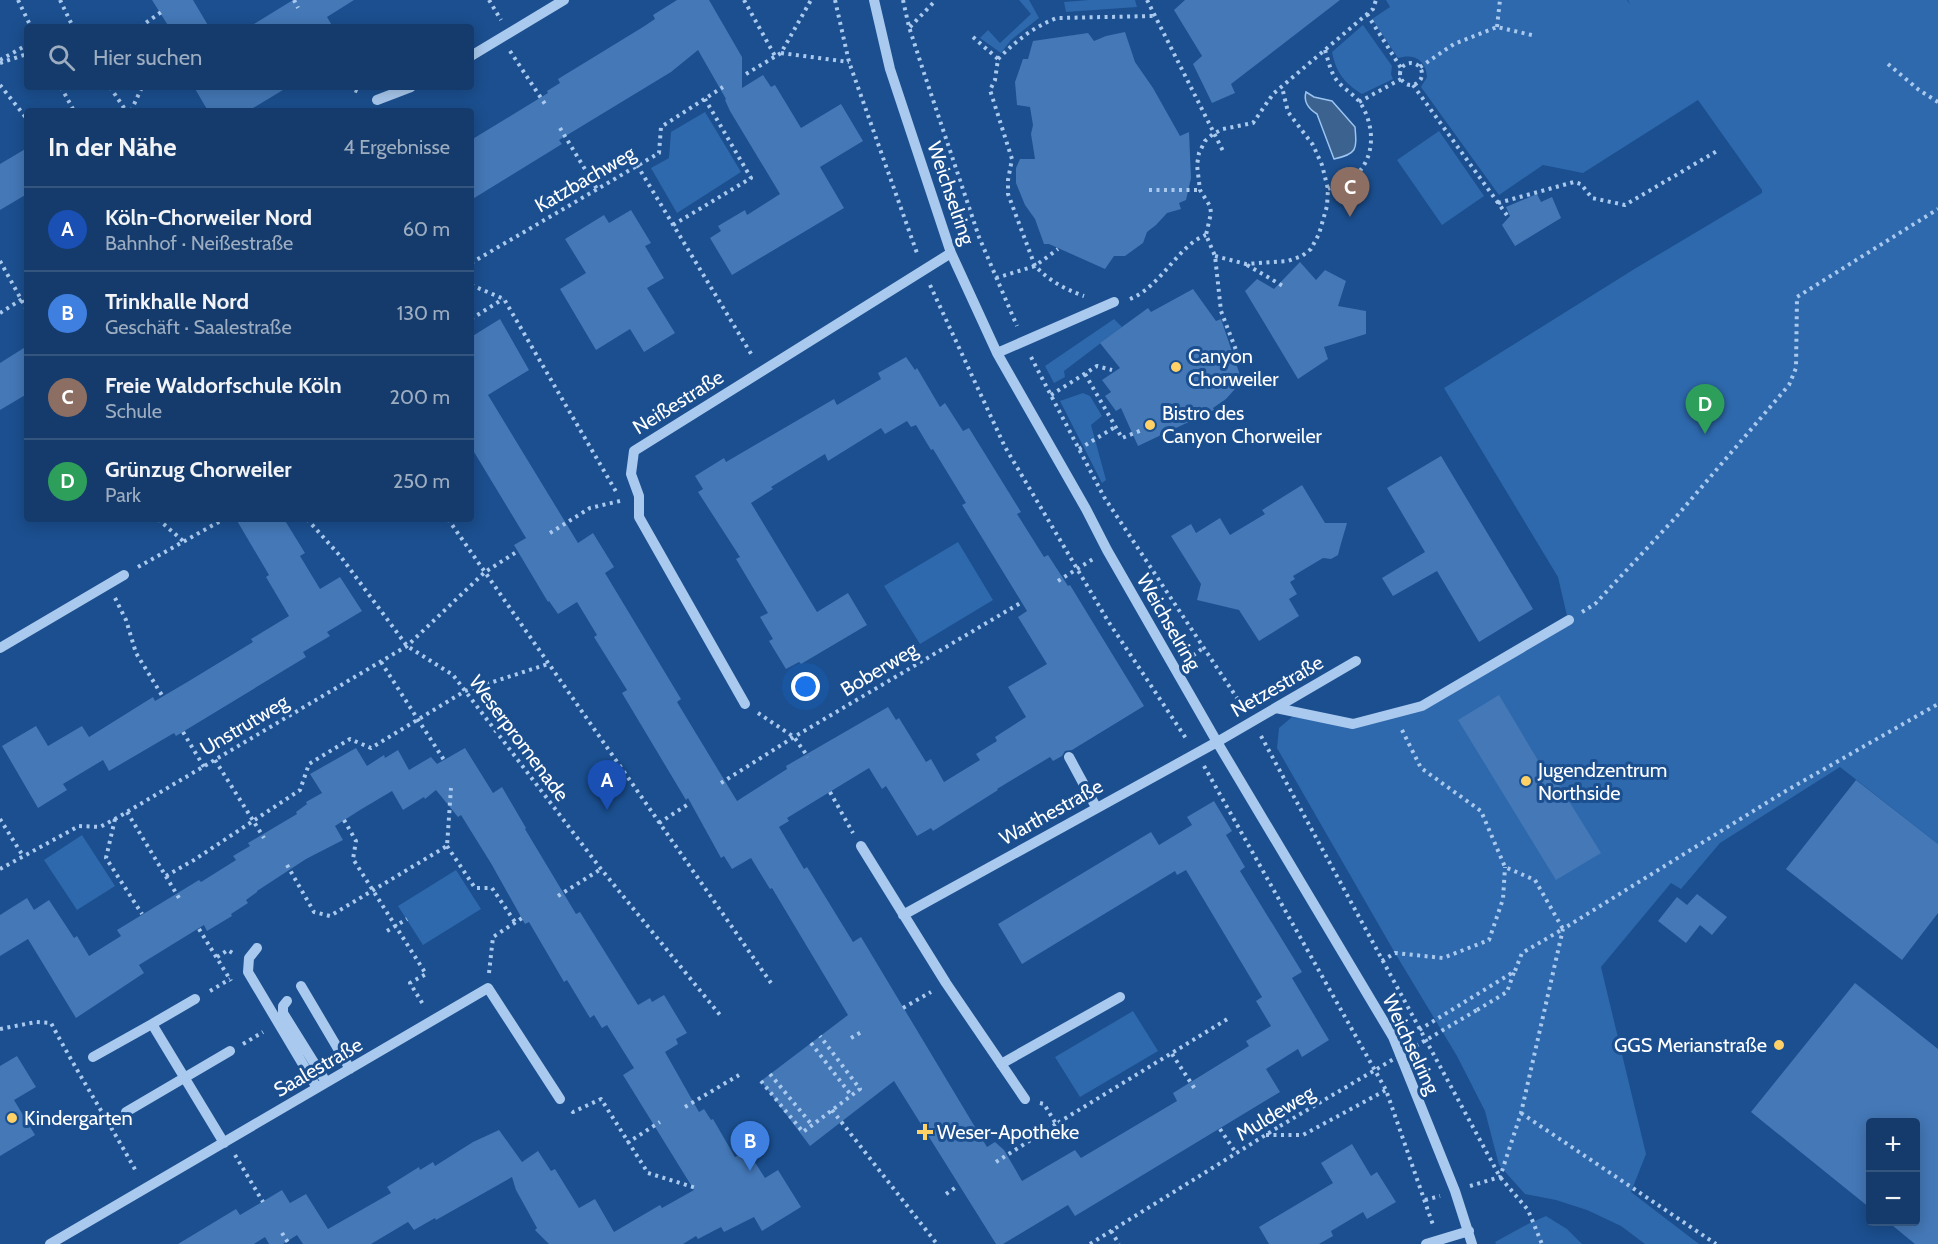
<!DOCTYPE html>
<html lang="de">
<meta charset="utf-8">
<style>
body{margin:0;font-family:Cabin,sans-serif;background:#214673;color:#f1f3f6}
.controls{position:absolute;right:18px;bottom:18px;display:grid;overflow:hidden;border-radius:6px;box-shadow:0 3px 15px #0003}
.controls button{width:54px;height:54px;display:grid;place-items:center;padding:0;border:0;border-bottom:2px solid #33557e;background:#143b6b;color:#f1f3f6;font:30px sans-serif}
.you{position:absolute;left:806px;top:687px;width:21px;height:21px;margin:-15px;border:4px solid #fff;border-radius:50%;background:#1a73e8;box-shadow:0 0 0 9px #1a73e833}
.badge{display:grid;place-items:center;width:39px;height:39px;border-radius:50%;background:#d6ab8b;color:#fff;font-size:20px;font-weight:700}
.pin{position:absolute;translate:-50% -50px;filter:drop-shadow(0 2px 3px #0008)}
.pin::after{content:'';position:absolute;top:32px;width:21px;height:18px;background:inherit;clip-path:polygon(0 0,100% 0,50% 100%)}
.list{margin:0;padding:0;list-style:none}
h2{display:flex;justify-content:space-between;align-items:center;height:78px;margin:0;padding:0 24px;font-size:26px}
h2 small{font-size:20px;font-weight:400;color:#9dadc1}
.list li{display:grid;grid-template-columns:39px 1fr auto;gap:18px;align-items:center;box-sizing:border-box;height:84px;padding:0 24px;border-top:2px solid #33557e}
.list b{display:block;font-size:22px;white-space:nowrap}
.list p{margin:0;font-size:20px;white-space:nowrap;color:#9dadc1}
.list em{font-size:20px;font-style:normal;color:#9dadc1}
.icon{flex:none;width:33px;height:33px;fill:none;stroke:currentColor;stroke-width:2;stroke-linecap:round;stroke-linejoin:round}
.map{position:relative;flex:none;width:1938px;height:1244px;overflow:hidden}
.search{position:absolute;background:#143b6b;box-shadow:0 3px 15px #0003;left:24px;top:24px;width:450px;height:66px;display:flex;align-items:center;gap:15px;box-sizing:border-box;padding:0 21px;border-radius:6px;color:#9dadc1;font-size:22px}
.panel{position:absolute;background:#143b6b;box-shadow:0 3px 15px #0003;left:24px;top:108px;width:450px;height:414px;border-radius:6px}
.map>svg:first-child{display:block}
.green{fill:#2e69ad;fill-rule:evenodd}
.water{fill:#3c6290;stroke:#9cc4f0;stroke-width:1.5}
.building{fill:#4478b7}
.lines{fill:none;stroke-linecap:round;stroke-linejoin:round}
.path{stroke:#a9c9ee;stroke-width:4;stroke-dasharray:3 4.5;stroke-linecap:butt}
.minor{stroke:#a9c9ee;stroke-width:10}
.path-bridge{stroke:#a9c9ee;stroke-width:4;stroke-dasharray:3 4.5;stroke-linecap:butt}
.poi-dot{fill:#ffd166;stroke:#1b4f8f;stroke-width:2}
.labels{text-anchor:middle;stroke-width:6;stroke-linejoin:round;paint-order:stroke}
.street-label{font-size:20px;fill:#fff;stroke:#1b4f8f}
.poi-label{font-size:20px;fill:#fff;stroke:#1b4f8f;text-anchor:start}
</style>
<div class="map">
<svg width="1938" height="1244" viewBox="0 0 1938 1244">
<rect width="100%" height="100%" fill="#1b4f8f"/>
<path class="green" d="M1019 0H1029L1039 18 1011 40 1001 53 980 38 988 30 1000 43 1031 14Z
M1089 0H1135L1137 7 1066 12 1064 2Z
M1386 0H1627L1630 4 1628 0H1938V844L1840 767 1720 843 1681 889 1671 883 1601 967 1646 1154 1631 1192 1699 1244H1645L1621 1226 1587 1210 1556 1200 1525 1194 1499 1165 1485 1111 1457 1056 1395 953 1277 748 1279 728 1292 717 1353 724 1422 706 1568 620 1558 577 1444 388 1636 268 1762 193V190L1698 100 1583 173 1543 165 1499 195 1421 87 1427 77C1426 60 1414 53 1398 58L1372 19 1390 7ZM1499 696 1544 770 1548 767 1600 853 1529 817Z
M1363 25 1392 66 1391 74 1393 79 1362 94C1344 83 1336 72 1332 52Z
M705 112 741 172 677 213 651 168 669 158 671 132Z
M1439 131 1484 196 1442 225 1397 160Z
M1114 319 1122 327 1064 371 1065 377 1054 383 1045 366Z
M1083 393 1090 396 1102 416 1091 425 1106 480 1102 483 1060 401Z
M958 542 993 600 920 644 884 586Z
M82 835 115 886 77 910 44 860Z
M456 870 481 909 423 945 398 906Z
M1133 1011 1158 1051 1080 1097 1055 1057Z
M1546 1216 1567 1229 1582 1244H1496L1495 1242 1528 1224Z"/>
<path class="water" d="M1306 92 1314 97 1332 101 1355 127C1357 150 1357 154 1334 159L1317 114C1309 109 1303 102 1306 92Z"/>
<path class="building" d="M152 0H193L209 27H169Z
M293 0H354L327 17 333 27H249Z
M677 0H709L742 57V88L763 75 771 87 775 85 801 128 841 104 863 141 820 167 844 208 732 275 710 238 721 231 718 226 745 210 747 215 780 194 730 111 725 100 726 99 698 50 671 72 559 140 562 144 471 200V140L548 93 547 91 560 83 558 79 643 27 655 19 653 15Z
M1185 0H1340L1231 84 1235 93 1212 103 1193 64 1202 56 1174 10Z
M1125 32 1135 62 1153 88 1180 136 1189 132 1191 178 1186 200 1179 203 1181 209 1167 213 1156 225 1147 232 1143 243 1125 256H1114L1105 269 1049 244H1044L1035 219 1025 205 1016 183V168L1020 159H1035L1031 134 1033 125 1030 107 1017 105 1015 82 1023 59H1028L1033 41 1088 33 1094 41 1106 36Z
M194 87H288L248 111H208Z
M27 148V194L0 210V164Z
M1537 194 1541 202 1552 197 1561 218 1515 246 1502 225 1510 216 1506 207Z
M631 210 651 243 645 246 664 278 647 288 675 333 644 352 630 329 596 350 560 289 586 273 565 239 604 215 609 223Z
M1300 262 1316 280 1325 270 1346 281 1338 306 1366 311V334L1324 347 1328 359 1298 379 1245 291 1257 279 1274 289Z
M1193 289 1216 321 1221 319 1242 381 1226 399 1213 408 1214 410 1138 446 1121 408 1116 411 1105 396 1111 392 1102 380 1120 368 1100 343 1148 308 1151 312Z
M500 319 529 370 488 395 578 543 593 533 614 567 605 573 681 699 677 702 737 801 787 769 786 766 888 707 896 720 899 718 926 762 931 759 944 782 980 760 976 754 997 741 995 737 1026 717 1008 687 1047 664 1018 617 1027 611 962 505 966 503 933 449 931 450 916 425 911 427 907 421 885 434 881 428 828 461 825 454 771 487 773 489 751 503 817 612 848 593 867 625 801 664 799 662 786 669 769 641 773 639 760 617 768 613 736 559 740 557 698 492 703 489 695 476 724 458 726 462 834 399 837 405 881 379 878 373 906 357 915 370 917 368 940 407 945 403 963 431 969 428 1021 512 1017 514 1044 557 1048 555 1068 586 1070 585 1144 706 1072 750 1065 751 1062 756 1053 761 1050 757 997 789 998 790 933 831 931 828 917 836 886 786 882 789 869 768 787 818 789 821 779 827 804 869 807 867 853 942 861 937 987 1147 995 1142 1004 1150 1022 1181 1075 1150 1081 1158 1177 1101 1173 1093 1249 1046 1246 1041 1271 1026 1256 1001 1262 997 1186 870 1177 875 1175 871 1022 964 998 924 1151 832 1159 845 1192 825 1187 817 1214 801 1232 831 1226 835 1245 867 1240 871 1302 972 1292 978 1329 1040 1302 1057 1298 1049 1266 1069 1280 1092 1075 1216 1068 1205 1003 1244H996L894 1081 810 1146 761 1081 848 1015 772 888 770 889 751 858 732 869 724 856 721 858 688 798 686 800 622 693 627 690 594 637 597 635 577 602 558 614 549 601 548 602 514 545 526 538 471 447V337Z
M27 346V394L0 410V363Z
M1441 456 1533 609 1479 642 1437 571 1393 596 1382 578 1425 552 1387 488Z
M1302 485 1325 523H1347L1340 547 1338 555 1331 559 1323 558 1293 576 1295 579 1290 582 1297 594 1289 599 1299 616 1259 641 1239 610 1197 600 1201 584 1171 536 1191 524 1196 533 1220 518 1230 535 1265 514 1262 510Z
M236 519H284L305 553 300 556 320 589 340 577 362 611 327 632 330 636 303 652 306 657 176 736 174 733 109 771 103 760 63 784 67 790 38 808 2 746 36 726 48 746 82 726 89 737 153 697 155 701 189 681 253 642 251 639 289 616 266 577 269 575Z
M1499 695 1544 770 1548 767 1601 853 1556 880 1458 720Z
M356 748 367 766 384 755 385 758 398 750 409 770 431 757 437 764 465 748 493 793 502 787 526 828 525 829 576 914 580 912 638 1005 650 998 652 1002 664 995 687 1033 676 1039 678 1044 665 1052 699 1112 704 1109 711 1120 713 1119 735 1157 747 1150 765 1178 778 1170 801 1207 762 1231 754 1217 724 1232 721 1227 698 1239 696 1236 683 1244H549L535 1230 537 1228 516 1190 512 1177 436 1220 435 1218 414 1230 408 1222 371 1244H303L297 1235 283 1244H269L265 1237 254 1244H178L236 1209 240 1215 282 1190 290 1203 306 1194 328 1229 391 1193 387 1187 419 1167 420 1170 433 1162 435 1166 473 1142 499 1130 522 1162 538 1151 551 1171 555 1169 579 1208 595 1199 614 1232 660 1205 662 1208 694 1190 623 1075 634 1068 607 1025 602 1028 594 1015 590 1018 567 980 564 982 529 922 525 924 492 865 461 815 458 817 436 790 425 799 424 797 403 810 392 791 360 810 335 826 343 840 306 859 257 891V892L246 900 248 903 231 914 232 916 207 931 204 925 139 965 144 973 76 1018 28 939 0 956V915L27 898 34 910 49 900 74 938 77 936 89 956 121 936 117 930 199 880 201 882 236 860 233 856 250 846 248 843 297 814 296 812 307 804 306 802 322 793 310 774Z
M1856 780 1938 844V913L1902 960 1786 869Z
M1697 894 1727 917 1712 935 1700 925 1686 943 1658 921 1677 897 1687 905Z
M1855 983 1938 1049V1244H1915L1887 1221H1916V1122H1870V1208L1751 1112Z
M17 1056 36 1087 14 1100 35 1135 0 1156V1066Z
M1352 1144 1371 1176 1377 1172 1396 1202 1367 1219 1363 1212 1331 1231 1333 1236 1319 1244H1269L1259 1227 1333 1183 1321 1163Z"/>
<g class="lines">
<path class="path" d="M18 0 31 27
M60 0 73 27
M294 0 298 8
M489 0 501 20
M744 0 775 56
M835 0 849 62 918 256
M903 0 909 27 924 73 979 237 1017 326
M1147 0 1224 153
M1367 14 1401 68
M140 27 164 10
M910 27 936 0
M1497 27 1500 0
M973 37 998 59 995 80 990 90 1012 159 1008 180V194L1035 266 1058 249
M1325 50C1329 63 1331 75 1340 84 1347 91 1356 96 1361 104 1374 125 1376 155 1357 174 1349 181 1338 185 1328 189
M510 51 545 104
M781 53 849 62
M998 59C1016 41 1033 27 1057 18L1155 16
M0 60 27 45
M1400 74a11 11 0 1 1 22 0a11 11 0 1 1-22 0Z
M0 63 27 54
M1888 64 1919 90 1938 102
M1420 67 1454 44 1497 27 1536 36
M746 74 781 53 811 0
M0 85 27 119
M1413 85 1509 218
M61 87 74 111
M110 87 126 111
M348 87 361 93
M1359 102 1401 79
M131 111 142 87
M560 128 597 189
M637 165 753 357
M1149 190H1200
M1498 203 1574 182 1581 184 1592 198 1625 205 1717 151
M673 225 751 178 705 99
M1215 256 1246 264 1288 261 1302 256 1311 249 1319 234 1327 206 1328 189 1322 165 1313 145 1288 112 1282 87
M0 261 27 310
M471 263 659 153 661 127 723 87
M1247 265 1283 286
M996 278 1035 266C1050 281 1064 289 1084 296
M471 285 504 299 618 495
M930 285 1005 447 1108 621 1187 740
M1130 299C1162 286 1178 245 1206 235
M0 313 27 296
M471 319 503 299
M1031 357 1104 497 1243 707
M1241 363 1221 311 1215 256 1206 235 1211 213 1210 206 1200 190 1197 165 1199 153 1205 141 1213 134 1223 129 1253 123 1273 94 1373 9 1376 0
M1085 374 1122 438 1142 430
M1051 395 1097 366 1112 370
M1079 449 1115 427
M158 519 183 541
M307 519 341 557 407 646 453 675 601 869 720 1015
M448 519 771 983
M550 533 590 508 624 500
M138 567 224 519
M1058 581 1093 559
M115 598 126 620 136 653 163 697
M1582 612 1595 604 1676 517 1789 385 1796 368 1797 297 1938 209
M1187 660 1203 648
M381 662 444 760
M758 713 794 737 808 757
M1402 730 1421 768 1481 811 1505 867 1535 880 1563 929 1522 953 1515 971 1419 1030
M183 732 204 767
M1261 736 1500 1177 1528 1210 1542 1244
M215 760 264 838
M1204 766 1386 1090 1433 1225
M721 783 794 737 1022 602
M830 792 853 833
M127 812 179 898
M0 819 23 856
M115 819 106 858 142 914
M344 820 356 841 353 859 426 974 410 983 424 1006
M659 823 690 803
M447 846 475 888H492L515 922
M287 865 314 912 330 916 447 846 451 788
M0 869 79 826 100 827 115 819 407 646 485 572 518 551
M166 876 194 860 300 790 309 764 350 739 371 748 465 691 548 664
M558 896 601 869
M199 929 231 981
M387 931 407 919
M217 957 228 950 234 954
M1382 961 1395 953 1443 958 1489 940 1503 899 1505 867
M489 973 493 937 522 918
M210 991 230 979
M903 1008 931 992
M1477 1010 1507 992 1514 972
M0 1029 36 1022 51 1023C78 1074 109 1122 137 1173
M851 1038 863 1031
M811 1043 851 1095
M243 1044 263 1032
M1172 1054 1195 1089
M770 1074 812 1125
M761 1081 803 1132 860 1089 820 1036
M1040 1103 1044 1104 1056 1124 1229 1018
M685 1107 739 1075
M832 1110 937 1244
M572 1111 573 1112 601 1099 648 1173 696 1188
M1521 1113 1716 1244
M1220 1129 1236 1153
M1266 1135H1303L1386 1090
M627 1143 660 1122
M235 1155 263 1202
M996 1162 1056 1124
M1470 1186 1500 1177 1521 1113 1563 929 1784 792 1938 704
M946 1194 958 1186
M1425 1200 1440 1196
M1111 1231 1119 1244
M282 1233 289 1244
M1090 1244 1280 1126"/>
<path class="minor" d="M874 0 890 69 951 253 997 353 1086 509 1107 550 1217 742 1393 1037 1455 1191 1472 1244
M471 56 564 0
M377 100 411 87
M997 353 1114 302
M0 648 124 575
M745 704 639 517V496L631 474 634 451 951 253
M1276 708 1353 724 1422 706 1569 620
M1069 757 1096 807
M861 846 946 983 1025 1099
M903 915 1217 742 1356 661
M257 948 249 958 248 972 317 1088
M301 986 350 1069
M195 999 152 1024 224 1143
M287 1001 283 1006V1013L326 1082
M93 1057 152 1024
M1001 1064 1120 997
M126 1112 230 1051
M50 1244 488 988 560 1099
M1426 1244 1469 1231"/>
<path class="path-bridge" d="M1280 1126 1477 1010"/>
</g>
<g class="poi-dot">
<circle cx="1176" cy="367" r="6"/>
<circle cx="1150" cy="425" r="6"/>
<circle cx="1526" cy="781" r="6"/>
<circle cx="1779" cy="1045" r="6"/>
<circle cx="12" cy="1118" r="6"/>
<path d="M922 1123h6v6h6v6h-6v6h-6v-6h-6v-6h6z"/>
</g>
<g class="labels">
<g class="street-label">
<text transform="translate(585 179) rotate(-30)" y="7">Katzbachweg</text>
<text transform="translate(951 193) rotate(71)" y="7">Weichselring</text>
<text transform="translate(678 402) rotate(-32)" y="7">Neißestraße</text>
<text transform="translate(1169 622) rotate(60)" y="7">Weichselring</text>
<text transform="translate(879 669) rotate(-31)" y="7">Boberweg</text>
<text transform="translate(1277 686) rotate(-30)" y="7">Netzestraße</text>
<text transform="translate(244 725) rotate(-31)" y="7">Unstrutweg</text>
<text transform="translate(519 738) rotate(53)" y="7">Weserpromenade</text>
<text transform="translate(1051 812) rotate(-29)" y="7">Warthestraße</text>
<text transform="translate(1411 1044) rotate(65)" y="7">Weichselring</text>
<text transform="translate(318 1067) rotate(-30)" y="7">Saalestraße</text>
<text transform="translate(1275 1113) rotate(-31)" y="7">Muldeweg</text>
</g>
<g class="poi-label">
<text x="1188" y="363">Canyon<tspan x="1188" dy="23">Chorweiler</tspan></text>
<text x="1162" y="420">Bistro des<tspan x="1162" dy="23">Canyon Chorweiler</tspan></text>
<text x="1538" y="777">Jugendzentrum<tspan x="1538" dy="23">Northside</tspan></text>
<text x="1767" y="1052" text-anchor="end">GGS Merianstraße</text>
<text x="24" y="1125">Kindergarten</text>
<text x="937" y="1139">Weser-Apotheke</text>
</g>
</g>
</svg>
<div class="controls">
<button>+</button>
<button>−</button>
</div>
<div class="you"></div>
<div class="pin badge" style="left:607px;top:810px;background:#1a4fb4">A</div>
<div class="pin badge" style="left:750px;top:1171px;background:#3f7fe0">B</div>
<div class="pin badge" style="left:1350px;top:217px;background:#8d6e63">C</div>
<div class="pin badge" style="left:1705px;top:434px;background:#2e9e5b">D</div>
<div class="search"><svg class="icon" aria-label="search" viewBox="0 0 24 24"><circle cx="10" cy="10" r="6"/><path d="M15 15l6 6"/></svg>Hier suchen</div>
<section class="panel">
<h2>In der Nähe<small>4 Ergebnisse</small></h2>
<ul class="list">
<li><span class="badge" style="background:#1a4fb4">A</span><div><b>Köln-Chorweiler Nord</b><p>Bahnhof · Neißestraße</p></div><em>60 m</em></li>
<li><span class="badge" style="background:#3f7fe0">B</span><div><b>Trinkhalle Nord</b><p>Geschäft · Saalestraße</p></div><em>130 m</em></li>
<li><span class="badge" style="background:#8d6e63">C</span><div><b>Freie Waldorfschule Köln</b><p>Schule</p></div><em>200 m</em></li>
<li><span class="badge" style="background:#2e9e5b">D</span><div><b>Grünzug Chorweiler</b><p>Park</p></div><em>250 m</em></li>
</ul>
</section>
</div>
